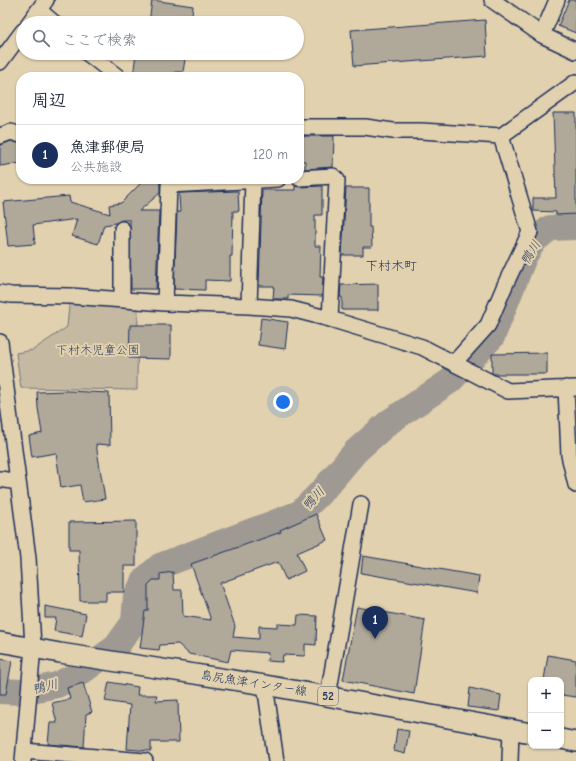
<!DOCTYPE html>
<html lang="ja">
<meta charset="utf-8">
<style>
body{margin:0;font-family:"Comic Neue","Klee One",sans-serif;background:#f6f6f7;color:#1f2937}
.controls{position:absolute;right:12px;bottom:12px;display:grid;overflow:hidden;border-radius:8px;box-shadow:0 1px 3px #0004}
.controls button{width:36px;height:36px;display:grid;place-items:center;padding:0;border:0;border-bottom:1px solid #e0e1e3;background:#fff;color:#1f2937;font:20px sans-serif}
.you{position:absolute;left:283px;top:402px;width:14px;height:14px;margin:-10px;border:3px solid #fff;border-radius:50%;background:#1a73e8;box-shadow:0 0 0 6px #1a73e833}
.badge{display:grid;place-items:center;width:26px;height:26px;border-radius:50%;background:#1b2f5e;color:#fff;font-size:13px;font-weight:700}
.pin{position:absolute;translate:-50% -33px;filter:drop-shadow(0 1px 2px #0008)}
.pin::after{content:'';position:absolute;top:21px;width:14px;height:12px;background:inherit;clip-path:polygon(0 0,100% 0,50% 100%)}
.list{margin:0;padding:0;list-style:none}
h2{display:flex;justify-content:space-between;align-items:center;height:52px;margin:0;padding:0 16px;font-size:17px}
h2 small{font-size:13px;font-weight:400;color:#747a83}
.list li{display:grid;grid-template-columns:26px 1fr auto;gap:12px;align-items:center;box-sizing:border-box;height:60px;padding:0 16px;border-top:1px solid #e0e1e3}
.list b{display:block;font-size:15px;white-space:nowrap}
.list p{margin:0;font-size:13px;white-space:nowrap;color:#747a83}
.list em{font-size:13px;font-style:normal;color:#747a83}
.icon{flex:none;width:22px;height:22px;fill:none;stroke:currentColor;stroke-width:2;stroke-linecap:round;stroke-linejoin:round}
.map{position:relative;flex:none;width:576px;height:761px;overflow:hidden}
.search{position:absolute;background:#fff;box-shadow:0 1px 3px #0004;left:16px;top:16px;width:288px;height:44px;display:flex;align-items:center;gap:10px;box-sizing:border-box;padding:0 14px;border-radius:22px;color:#747a83;font-size:15px}
.panel{position:absolute;background:#fff;box-shadow:0 1px 3px #0004;left:16px;top:72px;width:288px;height:112px;border-radius:16px}
.map>svg:first-child{display:block}
.green{fill:#c5b9a2;stroke:#707480}
.lines{fill:none;stroke-linecap:round;stroke-linejoin:round}
.river{stroke:#9e9993;stroke-width:26}
.building{fill:#b0a99a;stroke:#1b2f5e}
.minor-casing{stroke:#1b2f5e;stroke-width:18}
.major-casing{stroke:#1b2f5e;stroke-width:22}
.minor{stroke:#e2d1ae;stroke-width:15}
.major{stroke:#e2d1ae;stroke-width:19}
.labels{text-anchor:middle;stroke-width:4;stroke-linejoin:round;paint-order:stroke}
.shield{fill:#e2d1ae;stroke:#576076;stroke-width:1}
.shield-label{font-size:11px;font-weight:bold;fill:#1b2f5e}
.park-label{font-size:12px;fill:#2c3d65;stroke:#e2d1ae}
.street-label{font-size:12px;fill:#1b2f5e;stroke:#e2d1ae}
.water-label{font-size:13px;font-style:italic;fill:#2f3f66;stroke:#e2d1ae}
.neighbourhood-label{font-size:13px;fill:#1b2f5e;stroke:#e2d1ae}
</style>
<div class="map">
<svg width="576" height="761" viewBox="0 0 576 761">
<rect width="100%" height="100%" fill="#e2d1ae"/>
<filter id="ink" filterUnits="userSpaceOnUse"><feTurbulence type="fractalNoise" baseFrequency=".025" numOctaves="2"/><feDisplacementMap in="SourceGraphic" scale="8" xChannelSelector="R" yChannelSelector="G"/><feConvolveMatrix kernelMatrix="1 2 1 2 8 2 1 2 1" color-interpolation-filters="sRGB"/></filter>
<g filter="url(#ink)">
<path class="green" d="M70 296 138 301 137 390 21 388 16 353 33 350 67 327Z"/>
<g class="lines">
<path class="river" d="M0 691 22 692 57 685 80 673 116 647 134 622 136 596 145 579 160 566 300 513 323 490 356 451 389 422 450 381 492 337 525 255 535 240 550 228 576 227"/>
</g>
<path class="building" d="M152 0 193 6 191 23H149Z
M569 0H576V33L558 26Z
M485 20 487 56 354 66 351 30Z
M136 53H186L183 72H175V77H133Z
M553 113H576V214L556 215V212L533 211V198H556Z
M306 136H334L333 167 305 169V161H299V137Z
M11 141 21 144V163L0 166V145Z
M145 179H159L160 186V193L139 211H159L156 289H131L130 220H122L116 223 104 225 98 244 72 236 77 219 33 225 35 244 8 246 3 202 69 196 70 202 110 214 109 205 121 203Z
M295 186 300 187 322 186V215H315V246H321L320 277H323L322 296 288 295V299H273L274 286H259L262 190H295Z
M346 188H369V227H371L372 247H363V255H342Z
M238 191 239 211H233L232 256H230V281L205 280V290L174 289 177 212H180L179 193Z
M378 284V310H342V297H340L341 285Z
M261 318 288 322 285 349 258 345Z
M130 325H171V359L129 358Z
M547 353V374H494L492 373V354Z
M67 391 109 393 110 445 96 444 105 499 83 502 80 485 61 488 56 453 32 457 29 436 42 433 38 408 37 392Z
M316 514 327 540 297 553 305 571 286 580 278 562 220 583 235 626 233 637 259 639V626L277 627V624L297 625 298 615 317 616 316 645 305 644V656L283 655 282 662 267 661 268 653 231 650 228 662 189 654 178 644 160 645 159 650 140 648 145 611H148V585L153 580H160V574L173 572 174 590H182L183 616 211 620 191 564 281 532 280 530Z
M136 521V566H124V592H106V601H80L79 550H69V522Z
M363 556 479 576 477 593 361 573Z
M45 606 86 614 82 636 54 631 56 618H45Z
M357 607 425 620 414 694 343 680Z
M548 655 576 660V697L561 695V680H544Z
M0 659 12 661 6 694H0Z
M109 682 138 687 137 695H157L156 701 178 700 179 742H151V751L127 749 130 705 105 701Z
M83 683 92 712 86 714 84 747 48 744 50 723H57L52 703 70 699 67 688Z
M470 688 501 695 499 711 468 707Z
M397 729 409 731 405 754 394 751Z"/>
<g class="lines">
<g class="minor-casing">
<path id="minor" d="M492 0 542 35 576 51
M39 10 54 23
M29 23 46 0
M542 35 557 0
M87 53 118 77
M0 62 23 31
M299 127H365L393 131H421L501 136
M0 136 11 132 21 135
M299 178 333 176 337 180 330 319
M0 293 11 295 70 296 165 303 249 306 291 309 330 319 422 347 508 391 576 388
M122 300V229
M165 303 169 185 278 179
M249 306 253 181
M0 342 28 558 33 647 23 761
M454 363 488 325 505 285 530 232 501 136 576 82
M566 388 569 455 576 485
M0 479 18 482
M265 685 276 761
M328 696 361 504
M24 751 145 761
M510 761 511 729"/>
</g>
<g class="major-casing">
<path id="major" d="M0 642 60 653 265 685 531 733
M561 739 576 742"/>
</g>
<use href="#minor" class="minor"/>
<use href="#major" class="major"/>
</g>
</g>
<g class="labels">
<rect class="shield" x="318" y="687" width="20" height="18" rx="3"/>
<g class="shield-label">
<text x="328" y="700">52</text>
</g>
<g class="park-label">
<text x="98" y="354">下村木児童公園</text>
</g>
<g class="street-label">
<text transform="translate(254 683) rotate(9)" y="4">島尻魚津インター線</text>
</g>
<g class="water-label">
<text transform="translate(530 252) rotate(-58)" y="5">鴨川</text>
<text transform="translate(313 498) rotate(-48)" y="5">鴨川</text>
<text transform="translate(45 686) rotate(-14)" y="5">鴨川</text>
</g>
<g class="neighbourhood-label">
<text x="391" y="270">下村木町</text>
</g>
</g>
</svg>
<div class="controls">
<button>+</button>
<button>−</button>
</div>
<div class="you"></div>
<div class="pin badge" style="left:375px;top:639px">1</div>
<div class="search"><svg class="icon" aria-label="search" viewBox="0 0 24 24"><circle cx="10" cy="10" r="6"/><path d="M15 15l6 6"/></svg>ここで検索</div>
<section class="panel">
<h2>周辺<small></small></h2>
<ul class="list">
<li><span class="badge">1</span><div><b>魚津郵便局</b><p>公共施設</p></div><em>120 m</em></li>
</ul>
</section>
</div>
